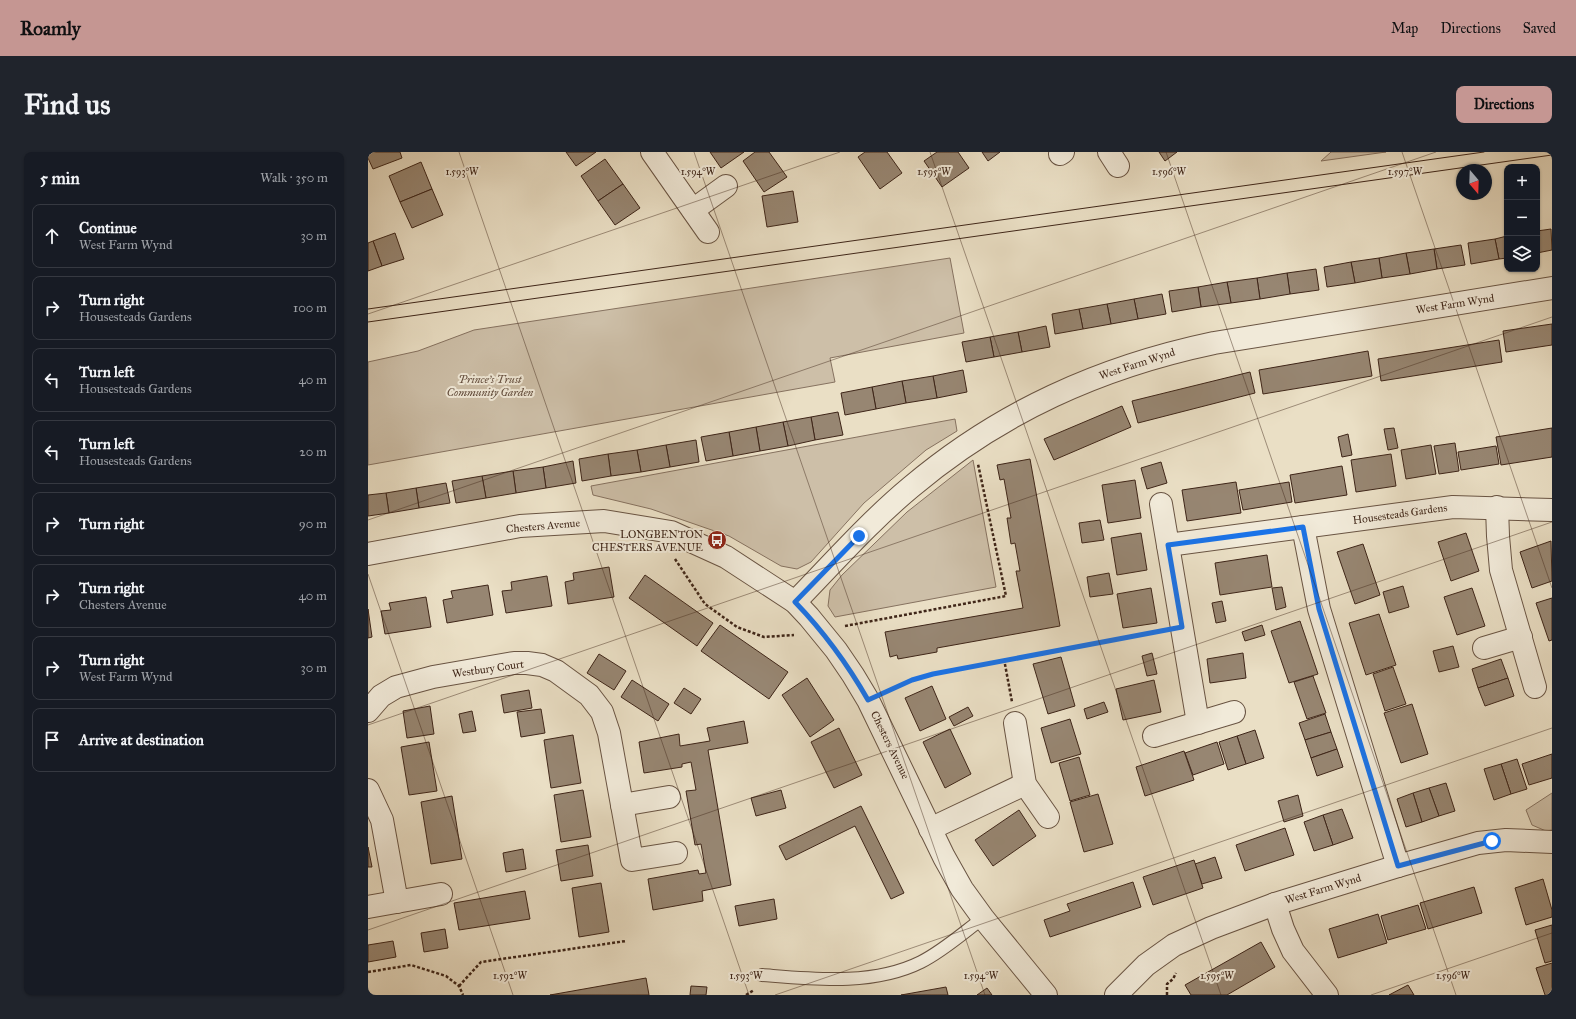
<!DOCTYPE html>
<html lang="en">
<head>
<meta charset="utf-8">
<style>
  body { margin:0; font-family:"IM FELL Great Primer",serif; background:#20242c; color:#f1f3f6 }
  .controls { position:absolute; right:12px; top:12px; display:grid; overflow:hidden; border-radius:8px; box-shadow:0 1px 3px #0004 }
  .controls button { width:36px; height:36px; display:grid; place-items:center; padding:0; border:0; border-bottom:1px solid #363941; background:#171b24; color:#f1f3f6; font:20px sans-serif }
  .compass { position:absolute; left:1088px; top:12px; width:36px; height:36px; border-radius:50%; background:#171b24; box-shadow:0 1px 3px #0004; rotate:161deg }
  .stop { position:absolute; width:12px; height:12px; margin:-9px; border:3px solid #1a73e8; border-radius:50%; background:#fff }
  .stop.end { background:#1a73e8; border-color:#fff; box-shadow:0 1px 4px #0008 }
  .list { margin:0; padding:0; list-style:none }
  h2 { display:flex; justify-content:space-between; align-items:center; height:52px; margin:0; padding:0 16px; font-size:17px }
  h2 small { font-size:13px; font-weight:400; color:#9ea1a6 }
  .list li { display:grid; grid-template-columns:26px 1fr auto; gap:12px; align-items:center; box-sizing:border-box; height:64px; margin:0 8px 8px; padding:0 8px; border:1px solid #363941; border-radius:8px }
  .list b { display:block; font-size:15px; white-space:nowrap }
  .list p { margin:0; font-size:13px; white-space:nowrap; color:#9ea1a6 }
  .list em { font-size:13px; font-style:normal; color:#9ea1a6 }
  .icon { flex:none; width:22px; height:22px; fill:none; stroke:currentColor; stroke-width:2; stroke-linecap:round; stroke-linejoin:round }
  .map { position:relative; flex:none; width:1184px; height:843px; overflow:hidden; border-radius:8px }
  header { display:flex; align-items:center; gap:24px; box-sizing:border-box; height:56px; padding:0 20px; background:#c59692; color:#111 }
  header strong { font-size:19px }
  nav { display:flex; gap:22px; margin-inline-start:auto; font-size:14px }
  .intro { display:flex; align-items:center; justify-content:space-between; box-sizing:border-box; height:96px; padding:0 24px }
  h1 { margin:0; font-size:28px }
  .button { padding:10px 18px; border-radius:8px; background:#c59692; color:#111; font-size:14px; font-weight:700 }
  main { display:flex; gap:24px; padding:0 24px }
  aside { flex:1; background:#171b24; border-radius:8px; box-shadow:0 1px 3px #0004 }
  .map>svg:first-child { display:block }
</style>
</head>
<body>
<header>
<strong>Roamly</strong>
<nav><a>Map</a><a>Directions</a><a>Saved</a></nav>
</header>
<div class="intro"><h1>Find us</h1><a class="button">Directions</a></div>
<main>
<aside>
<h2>5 min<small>Walk · 350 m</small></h2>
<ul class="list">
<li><svg class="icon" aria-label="ahead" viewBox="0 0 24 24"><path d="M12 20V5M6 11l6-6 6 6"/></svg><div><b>Continue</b><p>West Farm Wynd</p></div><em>30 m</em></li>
<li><svg class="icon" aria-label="right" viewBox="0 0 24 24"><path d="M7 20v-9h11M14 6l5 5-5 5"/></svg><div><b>Turn right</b><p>Housesteads Gardens</p></div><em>100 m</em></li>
<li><svg class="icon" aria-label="left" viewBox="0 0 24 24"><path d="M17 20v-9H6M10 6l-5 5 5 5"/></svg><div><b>Turn left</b><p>Housesteads Gardens</p></div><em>40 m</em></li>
<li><svg class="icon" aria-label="left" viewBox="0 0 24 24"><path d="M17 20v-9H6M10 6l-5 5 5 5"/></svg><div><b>Turn left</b><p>Housesteads Gardens</p></div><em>20 m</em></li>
<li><svg class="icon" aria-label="right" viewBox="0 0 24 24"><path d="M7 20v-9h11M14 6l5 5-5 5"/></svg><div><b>Turn right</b></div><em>90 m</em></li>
<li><svg class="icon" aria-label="right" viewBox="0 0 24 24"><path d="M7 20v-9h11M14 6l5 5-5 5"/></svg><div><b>Turn right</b><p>Chesters Avenue</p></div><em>40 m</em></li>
<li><svg class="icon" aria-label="right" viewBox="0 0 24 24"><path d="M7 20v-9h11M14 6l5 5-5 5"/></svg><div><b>Turn right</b><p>West Farm Wynd</p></div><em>30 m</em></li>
<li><svg class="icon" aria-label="arrive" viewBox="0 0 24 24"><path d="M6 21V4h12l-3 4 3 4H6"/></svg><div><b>Arrive at destination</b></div></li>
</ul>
</aside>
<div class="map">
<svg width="1184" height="843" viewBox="0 0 1184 843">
  <rect width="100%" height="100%" fill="#eadfc5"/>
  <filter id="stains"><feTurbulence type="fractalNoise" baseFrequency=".005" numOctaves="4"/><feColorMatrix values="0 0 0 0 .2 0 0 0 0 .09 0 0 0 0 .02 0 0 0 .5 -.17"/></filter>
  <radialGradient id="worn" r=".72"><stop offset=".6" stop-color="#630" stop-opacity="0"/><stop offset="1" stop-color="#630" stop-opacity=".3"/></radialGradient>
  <g fill="#cdbfa8" stroke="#867260">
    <path d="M963,0H1018L953,9Z"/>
    <path d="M582,106L596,181L462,206L467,230L0,313V210L50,199L106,178Z"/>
    <path d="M587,267L589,279L558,298L496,351L443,410L429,417L413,414L361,384L283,357L225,343L223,334Z"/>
    <path d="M605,308L628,435L467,465L460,454L462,438L474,423L539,360Z"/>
    <path d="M1184,641V678L1178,679L1164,673L1158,658Z"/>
  </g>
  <g fill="#978672" stroke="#3e2518">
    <path d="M0,0H32L34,6L5,17L0,6Z"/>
    <path d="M198,0H228L208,14Z"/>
    <path d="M342,0H376L353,16Z"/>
    <path d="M387,0H401L419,25L396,40L375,9Z"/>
    <path d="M497,0H519L534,21L512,37L490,5Z"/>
    <path d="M569,0H590L601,16L574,35L556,9Z"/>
    <path d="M614,0H632L620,9Z"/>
    <path d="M791,0H809L797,9Z"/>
    <path d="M237,7L255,32L230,49L213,24Z"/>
    <path d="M53,10L64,37L32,50L21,24Z"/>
    <path d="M255,32L272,56L247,73L230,49Z"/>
    <path d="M64,37L75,63L44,76L32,50Z"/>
    <path d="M425,39L430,70L399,75L394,44Z"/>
    <path d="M1183,77L1184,98L1169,101V79Z"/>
    <path d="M27,81L36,107L14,114L5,89Z"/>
    <path d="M1139,84V106L1131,107L1127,87Z"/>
    <path d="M1127,87L1131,107L1103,112L1100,91Z"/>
    <path d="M5,89L14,114L0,119V91Z"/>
    <path d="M1093,93L1097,113L1069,117L1066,97Z"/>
    <path d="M1066,97L1069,117L1042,122L1038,101Z"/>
    <path d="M1038,101L1042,122L1014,126L1011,106Z"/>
    <path d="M1011,106L1014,126L987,131L983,110Z"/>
    <path d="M983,110L987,131L959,135L956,115Z"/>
    <path d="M948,117L951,138L922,142L919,121Z"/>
    <path d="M919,121L922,142L892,147L889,126Z"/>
    <path d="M889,126L892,147L863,151L859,130Z"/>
    <path d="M859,130L863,151L833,155L830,135Z"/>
    <path d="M830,135L833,155L804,160L801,139Z"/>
    <path d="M794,142L798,162L770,167L766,147Z"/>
    <path d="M766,147L770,167L743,172L739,152Z"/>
    <path d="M739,152L743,172L715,177L711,157Z"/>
    <path d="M711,157L715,177L687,182L684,162Z"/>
    <path d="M1184,172V193L1138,200L1135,179Z"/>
    <path d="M678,174L682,195L654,200L650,180Z"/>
    <path d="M650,180L654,200L626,205L622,185Z"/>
    <path d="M622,185L626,205L598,210L594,190Z"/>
    <path d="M1131,188L1134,210L1013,229L1010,207Z"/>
    <path d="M1000,199L1004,224L895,242L891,218Z"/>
    <path d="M595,218L599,240L569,246L565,224Z"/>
    <path d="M882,220L887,241L770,271L764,249Z"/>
    <path d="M565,224L569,246L538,251L534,229Z"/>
    <path d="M534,229L538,251L508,257L504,235Z"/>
    <path d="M504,235L508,257L477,263L473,241Z"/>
    <path d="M754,254L763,275L686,308L676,287Z"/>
    <path d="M470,260L475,283L447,288L443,265Z"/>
    <path d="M443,265L447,288L420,294L415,270Z"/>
    <path d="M415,270L420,294L392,299L388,275Z"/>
    <path d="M388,275L392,299L365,304L361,280Z"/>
    <path d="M1026,276L1030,296L1020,298L1016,277Z"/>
    <path d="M1184,276V305L1133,313L1128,285Z"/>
    <path d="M361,280L365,304L338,309L333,285Z"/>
    <path d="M980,282L984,303L974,305L970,285Z"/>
    <path d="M328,288L331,310L302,315L298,293Z"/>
    <path d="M1087,291L1091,319L1071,322L1066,294Z"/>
    <path d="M298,293L302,315L273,320L269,298Z"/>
    <path d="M1063,293L1068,322L1038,327L1033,298Z"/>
    <path d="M1128,294L1131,312L1093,318L1090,300Z"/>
    <path d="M269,298L273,320L243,324L240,302Z"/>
    <path d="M240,302L243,324L214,329L211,307Z"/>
    <path d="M1023,302L1028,334L988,340L983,308Z"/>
    <path d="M662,307L692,474L569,496V500L530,507L529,503L522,505L517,480L655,456L648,419H652L647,391L643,392L639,366H643L636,327L632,328L629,313Z"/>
    <path d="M205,309L208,331L178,336L175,315Z"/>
    <path d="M793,310L799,331L779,337L773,316Z"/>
    <path d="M974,314L979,343L927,351L922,323Z"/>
    <path d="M175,315L178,336L148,341L145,319Z"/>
    <path d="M145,319L148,341L118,346L114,324Z"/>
    <path d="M114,324L118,346L88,351L84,329Z"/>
    <path d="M767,328L773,366L740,371L734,333Z"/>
    <path d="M868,330L873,361L819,369L814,338Z"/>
    <path d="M921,330L924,350L875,358L871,338Z"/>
    <path d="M78,331L82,351L51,356L48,336Z"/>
    <path d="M48,336L51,356L21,361L18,341Z"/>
    <path d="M18,341L21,361L0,364V343Z"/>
    <path d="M732,368L736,388L714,391L711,371Z"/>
    <path d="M773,381L779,418L749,423L743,386Z"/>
    <path d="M1098,381L1111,419L1083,429L1070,390Z"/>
    <path d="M1183,389L1184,429L1164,436L1152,400Z"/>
    <path d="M995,392L1012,443L987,452L969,400Z"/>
    <path d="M899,403L904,435L852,443L847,411Z"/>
    <path d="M241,415L246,445L200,452L197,430L206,428L205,421Z"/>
    <path d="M741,421L745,442L722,445L719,425Z"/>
    <path d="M277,423L345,471L329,494L261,446Z"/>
    <path d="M179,424L184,454L138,461L134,439L144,438L143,430Z"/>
    <path d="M120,433L125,463L79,471L75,448L85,446L83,439Z"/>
    <path d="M1035,434L1041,455L1021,461L1015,440Z"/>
    <path d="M914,435L918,455L908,458L904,436Z"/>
    <path d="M783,436L789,471L755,476L749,442Z"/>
    <path d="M1104,436L1117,474L1089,483L1076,445Z"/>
    <path d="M58,445L63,475L17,482L13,459L23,458L21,451Z"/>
    <path d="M1184,446V488L1181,489L1168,451Z"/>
    <path d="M854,449L858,469L848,471L844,451Z"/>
    <path d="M0,457L4,485L0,486Z"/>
    <path d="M1011,462L1028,513L998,523L981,471Z"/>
    <path d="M932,469L950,522L921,531L903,479Z"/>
    <path d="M352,473L420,520L401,547L333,499Z"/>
    <path d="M894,473L897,483L877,489L874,480Z"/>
    <path d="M1085,494L1091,515L1071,520L1065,499Z"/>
    <path d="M784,501L789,522L779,524L774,504Z"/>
    <path d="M875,501L878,526L842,531L839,507Z"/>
    <path d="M231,502L258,519L246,538L219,521Z"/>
    <path d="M693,505L707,554L680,562L665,512Z"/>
    <path d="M1133,507L1140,526L1110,536L1104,517Z"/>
    <path d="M1025,515L1038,552L1017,559L1005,522Z"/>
    <path d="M945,524L958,561L939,567L926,530Z"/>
    <path d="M439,526L466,568L442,585L414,543Z"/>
    <path d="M1140,526L1146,544L1117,554L1110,536Z"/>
    <path d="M264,528L301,552L290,569L253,545Z"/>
    <path d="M786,528L793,560L755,568L748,537Z"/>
    <path d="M564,534L578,567L552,579L537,546Z"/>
    <path d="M316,536L333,547L323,562L306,551Z"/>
    <path d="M161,538L164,556L136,561L133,543Z"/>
    <path d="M736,550L740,560L719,567L716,557Z"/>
    <path d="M1044,552L1060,602L1033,611L1016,561Z"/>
    <path d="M62,554L66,582L39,586L35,559Z"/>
    <path d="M600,555L605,564L586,574L581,565Z"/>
    <path d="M173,557L177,581L153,585L149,560Z"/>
    <path d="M104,559L108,579L95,581L91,562Z"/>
    <path d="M957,562L963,580L937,588L931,571Z"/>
    <path d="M702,567L713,602L683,611L673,576Z"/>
    <path d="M376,569L380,591L340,598L363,733L334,739L335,749L285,758L280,727L330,718L331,722L338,721L333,692L327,693L318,639L328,638L323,610L314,612V615L276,621L271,590L311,582L312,594L342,589L339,576Z"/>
    <path d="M471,576L494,623L466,636L443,590Z"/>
    <path d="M582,577L603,622L577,636L555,590Z"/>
    <path d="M887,578L896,606L878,612L869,584Z"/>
    <path d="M963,580L969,597L943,606L937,588Z"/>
    <path d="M205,583L213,631L183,636L176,588Z"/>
    <path d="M869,584L878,612L860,618L851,590Z"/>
    <path d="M61,590L69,639L41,643L33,595Z"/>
    <path d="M849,590L856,612L825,623L817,601Z"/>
    <path d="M969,597L975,615L949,624L943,606Z"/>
    <path d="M816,599L826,628L777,644L768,615Z"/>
    <path d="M1184,602V626L1161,633L1154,612Z"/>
    <path d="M711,605L722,643L702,649L691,611Z"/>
    <path d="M1149,607L1159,637L1143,642L1133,612Z"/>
    <path d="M1133,612L1143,642L1126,648L1116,617Z"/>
    <path d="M1078,631L1087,659L1071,664L1061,636Z"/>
    <path d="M1061,636L1071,664L1054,670L1045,641Z"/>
    <path d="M215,638L223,685L193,690L186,643Z"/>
    <path d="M413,638L418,656L388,664L383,646Z"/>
    <path d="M1045,641L1054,670L1038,675L1029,647Z"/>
    <path d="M730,642L745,692L716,700L702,650Z"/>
    <path d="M930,643L935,664L916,670L910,649Z"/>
    <path d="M84,644L94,707L63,712L53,650Z"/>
    <path d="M493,654L536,741L523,747L487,674L418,708L411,694Z"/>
    <path d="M974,657L985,686L965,693L955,663Z"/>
    <path d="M651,658L668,684L625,714L607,688Z"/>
    <path d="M955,663L965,693L946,699L936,670Z"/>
    <path d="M917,676L926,703L877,719L868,693Z"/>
    <path d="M220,693L225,724L193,729L188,698Z"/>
    <path d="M0,695L4,715H0Z"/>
    <path d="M155,697L158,717L138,720L135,701Z"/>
    <path d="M847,705L854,726L834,732L827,712Z"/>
    <path d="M826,708L835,736L785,753L775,725Z"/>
    <path d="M1175,727L1184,758V765L1158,773L1147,736Z"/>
    <path d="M765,730L773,755L682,785L676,768L702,759L699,752Z"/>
    <path d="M233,731L241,780L211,785L204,736Z"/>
    <path d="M1106,735L1114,761L1060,777L1052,751Z"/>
    <path d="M157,739L162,767L91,778L86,751Z"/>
    <path d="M406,747L409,767L371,774L367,754Z"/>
    <path d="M1050,753L1058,777L1020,788L1013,764Z"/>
    <path d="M1010,762L1019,791L970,806L961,777Z"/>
    <path d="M1184,773V809L1177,811L1167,778Z"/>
    <path d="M77,777L80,796L56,800L53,781Z"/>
    <path d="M25,789L28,805L0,810V793Z"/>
    <path d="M893,790L907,815L859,843H823L817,833Z"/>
    <path d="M1184,811V843H1177L1168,816Z"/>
    <path d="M278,826L281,843H182Z"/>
    <path d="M1040,833L1046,843H1021Z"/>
    <path d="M323,834L339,835L338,843H322Z"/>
    <path d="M578,835L580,843H533Z"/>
    <path d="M619,836L624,843H609Z"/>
  </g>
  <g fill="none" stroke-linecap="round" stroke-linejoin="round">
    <g stroke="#695443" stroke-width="14">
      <path id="lane" d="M394,823C445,827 505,834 553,810C575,799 595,781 615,766"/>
    </g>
    <g stroke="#695443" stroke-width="24">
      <g id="street">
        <path d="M284,0L340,80"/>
        <path d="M741,0L750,14"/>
        <path d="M692,2L695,0"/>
        <path d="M325,58L358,34"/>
        <path d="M793,352L830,571"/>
        <path d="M1129,355L1130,384L1133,418L1167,535"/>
        <path d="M935,375L951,457L1030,714"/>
        <path d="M800,393L1085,355L1184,358"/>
        <path d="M0,402L152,374L236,369L303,380L358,405L427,450L441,465L468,498L485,523L500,548L576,705L594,737L615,766L678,843"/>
        <path d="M427,450C465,411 501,370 543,335C632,260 732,215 846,191L1184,136"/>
        <path d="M1116,496L1153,485"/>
        <path d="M0,559L13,544L28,535L65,525L146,511H159L174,513L188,519L221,543L234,560L241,581L264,708L308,701"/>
        <path d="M647,571L657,632L680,665"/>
        <path d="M786,584L866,560"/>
        <path d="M0,638L14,668L29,750"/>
        <path d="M254,653L301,645"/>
        <path d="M562,677L657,632"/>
        <path d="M907,752L915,777L925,799L959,843"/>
        <path d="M0,755L73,742"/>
        <path d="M748,843L778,813L806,793L843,776L907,752L1030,714L1110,691L1138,688L1184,690"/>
      </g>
    </g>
    <g stroke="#3e2518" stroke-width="2.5" stroke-dasharray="3 2" stroke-linecap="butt">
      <path d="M307,407L337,452L369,475L396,485L426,483"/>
      <path d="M477,474L638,444L610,312"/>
      <path d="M636,507L644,550"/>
      <path d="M520,539L544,528L565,522L792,479"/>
      <path d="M0,820L43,813L78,824L91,834L95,843"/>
      <path d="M91,834L113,810L258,789"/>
      <path d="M378,843L386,838"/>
      <path d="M799,843V832L805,827L808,821"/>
    </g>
    <use href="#lane" stroke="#f1ead9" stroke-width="12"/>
    <use href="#street" stroke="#f1ead9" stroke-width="22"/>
    <g stroke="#3e2518" stroke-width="1">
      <path d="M0,157L1116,0"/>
      <path d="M0,170L1184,3"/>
    </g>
  </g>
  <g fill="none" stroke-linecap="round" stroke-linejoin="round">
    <path stroke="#1a73e8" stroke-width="5" d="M491,384L427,450C456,480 480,513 500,548L544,528L565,522L814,475L800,393L935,375L951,457L1030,714L1124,689"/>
  </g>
  <path fill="none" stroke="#3e2518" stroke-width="1" stroke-opacity="0.45" d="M91,0L381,843M326,0L617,843M562,0L853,843M798,0L1088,843M1034,0L1184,436M0,162L472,0M0,368L1068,0M0,422L145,843M0,573L1184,165M0,778L1184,370M407,843L1184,576M1003,843L1184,781"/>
  <defs>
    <g id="bus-disc" transform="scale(1)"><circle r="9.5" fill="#8f2418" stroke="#f1ead9"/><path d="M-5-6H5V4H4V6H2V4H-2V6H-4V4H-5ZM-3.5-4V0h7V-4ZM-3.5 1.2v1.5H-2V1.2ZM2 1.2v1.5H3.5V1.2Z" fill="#fff"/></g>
  </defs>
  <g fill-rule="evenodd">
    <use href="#bus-disc" x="349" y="388"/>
  </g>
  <g text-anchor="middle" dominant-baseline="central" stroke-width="4" stroke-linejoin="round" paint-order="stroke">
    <g font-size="11" fill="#3e2518" stroke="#f1ead9">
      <text transform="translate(1087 152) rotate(-9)">West Farm Wynd</text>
      <text transform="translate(769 212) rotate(-18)">West Farm Wynd</text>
      <text transform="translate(1032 362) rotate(-8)">Housesteads Gardens</text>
      <text transform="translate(175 374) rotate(-5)">Chesters Avenue</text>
      <text transform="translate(120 517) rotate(-8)">Westbury Court</text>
      <text transform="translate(522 593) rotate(64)">Chesters Avenue</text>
      <text transform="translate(955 737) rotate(-17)">West Farm Wynd</text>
    </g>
    <g font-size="11" font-style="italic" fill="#624c3c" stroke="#f1ead9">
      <text x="122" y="227">Prince's Trust<tspan x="122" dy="13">Community Garden</tspan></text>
    </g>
    <g font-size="11" fill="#3e2518" stroke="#f1ead9" text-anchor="end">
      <text x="335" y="382">LONGBENTON<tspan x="335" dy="13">CHESTERS AVENUE</tspan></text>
    </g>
  </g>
  <g font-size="10" text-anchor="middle" fill="#3e2518" stroke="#f1ead9" stroke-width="4" stroke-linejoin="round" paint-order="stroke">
    <text x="1037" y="23">1.597°W</text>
    <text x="94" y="23">1.593°W</text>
    <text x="330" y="23">1.594°W</text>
    <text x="566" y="23">1.595°W</text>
    <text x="801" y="23">1.596°W</text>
    <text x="142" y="827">1.592°W</text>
    <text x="378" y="827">1.593°W</text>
    <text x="613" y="827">1.594°W</text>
    <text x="849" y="827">1.595°W</text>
    <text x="1085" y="827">1.596°W</text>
  </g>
  <rect width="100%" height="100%" filter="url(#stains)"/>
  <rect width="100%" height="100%" fill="url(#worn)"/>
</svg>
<div class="controls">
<button>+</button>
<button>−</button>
<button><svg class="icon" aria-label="layers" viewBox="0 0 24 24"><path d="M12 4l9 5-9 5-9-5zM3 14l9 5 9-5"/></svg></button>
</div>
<svg class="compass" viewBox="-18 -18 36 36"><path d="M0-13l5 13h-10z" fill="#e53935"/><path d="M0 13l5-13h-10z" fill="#9ea1a6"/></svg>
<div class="stop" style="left:1124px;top:689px"></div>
<div class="stop end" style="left:491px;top:384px"></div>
</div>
</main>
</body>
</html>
